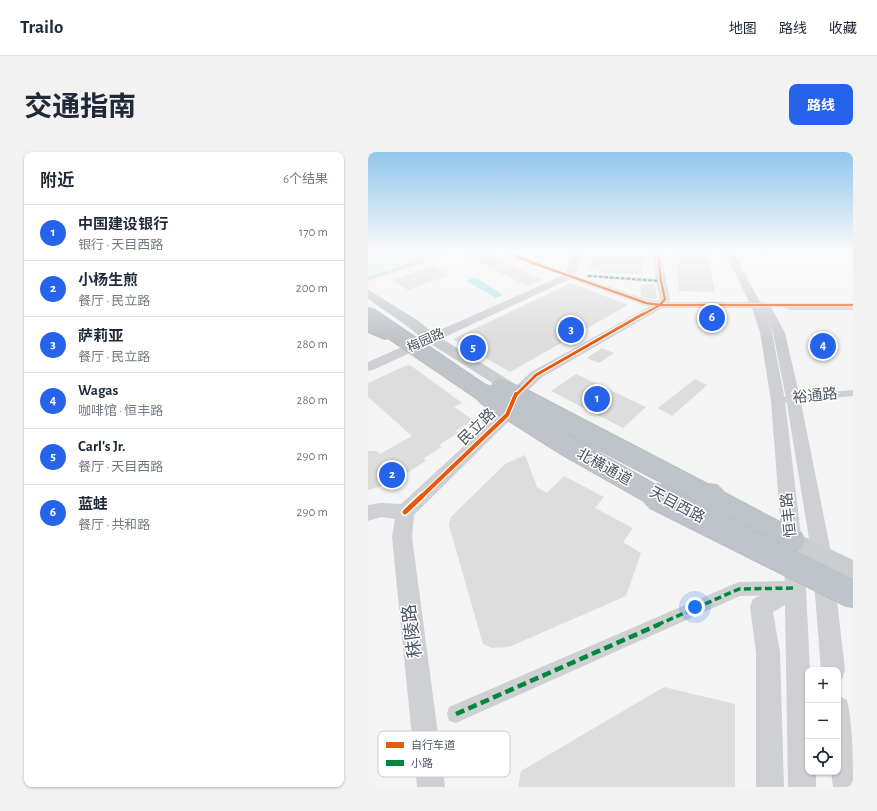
<!DOCTYPE html>
<html lang="zh">
<head>
<meta charset="utf-8">
<style>
  body { margin:0; font-family:"Alegreya Sans","Noto Sans SC",sans-serif; background:#f2f2f3; color:#1f2937 }
  .controls { position:absolute; right:12px; bottom:12px; display:grid; overflow:hidden; border-radius:8px; box-shadow:0 1px 3px #0004 }
  .controls button { width:36px; height:36px; display:grid; place-items:center; padding:0; border:0; border-bottom:1px solid #e0e1e3; background:#fff; color:#1f2937; font:20px sans-serif }
  .you { position:absolute; left:327px; top:455px; width:14px; height:14px; margin:-10px; border:3px solid #fff; border-radius:50%; background:#1a73e8; box-shadow:0 0 0 6px #1a73e833 }
  .badge { display:grid; place-items:center; width:26px; height:26px; border-radius:50%; background:#2563eb; color:#fff; font-size:13px; font-weight:700 }
  .pin { position:absolute; translate:-50% -50%; border:2px solid #fff; box-shadow:0 1px 4px #0006 }
  .list { margin:0; padding:0; list-style:none }
  h2 { display:flex; justify-content:space-between; align-items:center; height:52px; margin:0; padding:0 16px; font-size:17px }
  h2 small { font-size:13px; font-weight:400; color:#747a83 }
  .list li { display:grid; grid-template-columns:26px 1fr auto; gap:12px; align-items:center; box-sizing:border-box; height:56px; padding:0 16px; border-top:1px solid #e0e1e3 }
  .list b { display:block; font-size:15px; white-space:nowrap }
  .list p { margin:0; font-size:13px; white-space:nowrap; color:#747a83 }
  .list em { font-size:13px; font-style:normal; color:#747a83 }
  .icon { flex:none; width:22px; height:22px; fill:none; stroke:currentColor; stroke-width:2; stroke-linecap:round; stroke-linejoin:round }
  .map { position:relative; flex:none; width:485px; height:635px; overflow:hidden; border-radius:8px }
  header { display:flex; align-items:center; gap:24px; box-sizing:border-box; height:56px; padding:0 20px; background:#fff; border-bottom:1px solid #e0e1e3 }
  header strong { font-size:19px }
  nav { display:flex; gap:22px; margin-inline-start:auto; font-size:14px }
  .intro { display:flex; align-items:center; justify-content:space-between; box-sizing:border-box; height:96px; padding:0 24px }
  h1 { margin:0; font-size:28px }
  .button { padding:10px 18px; border-radius:8px; background:#2563eb; color:#fff; font-size:14px; font-weight:700 }
  main { display:flex; gap:24px; padding:0 24px }
  aside { flex:1; background:#fff; border-radius:8px; box-shadow:0 1px 3px #0004 }
  .map>svg:first-child { display:block }
</style>
</head>
<body>
<header>
<strong>Trailo</strong>
<nav><a>地图</a><a>路线</a><a>收藏</a></nav>
</header>
<div class="intro"><h1>交通指南</h1><a class="button">路线</a></div>
<main>
<aside>
<h2>附近<small>6个结果</small></h2>
<ul class="list">
<li><span class="badge">1</span><div><b>中国建设银行</b><p>银行 · 天目西路</p></div><em>170 m</em></li>
<li><span class="badge">2</span><div><b>小杨生煎</b><p>餐厅 · 民立路</p></div><em>200 m</em></li>
<li><span class="badge">3</span><div><b>萨莉亚</b><p>餐厅 · 民立路</p></div><em>280 m</em></li>
<li><span class="badge">4</span><div><b>Wagas</b><p>咖啡馆 · 恒丰路</p></div><em>280 m</em></li>
<li><span class="badge">5</span><div><b>Carl's Jr.</b><p>餐厅 · 天目西路</p></div><em>290 m</em></li>
<li><span class="badge">6</span><div><b>蓝蛙</b><p>餐厅 · 共和路</p></div><em>290 m</em></li>
</ul>
</aside>
<div class="map">
<svg width="485" height="635" viewBox="0 0 485 635">
  <rect width="100%" height="100%" fill="#f4f4f4"/>
  <path fill="#d9f2e3" d="M0,100H83L0,126Z"/>
  <path fill="#aee2f0" d="M104,126H109L135,143L128,146L98,129Z"/>
  <g fill="#ddddde">
    <path d="M105,100H115L175,128L160,134L94,103Z"/>
    <path d="M302,100H339L347,140L311,139L309,109H303Z"/>
    <path d="M225,104L275,106L274,122L230,121L231,117H221Z"/>
    <path d="M65,114L82,123L40,138L24,128Z"/>
    <path d="M203,131L260,153L142,220L85,187Z"/>
    <path d="M272,132H287L289,147H280L273,144Z"/>
    <path d="M234,196L246,201L231,211L219,206Z"/>
    <path d="M42,213L94,251L86,255L105,268L88,279L90,281L71,293L74,295L56,306L58,309L21,332L0,338V299H9L12,302L44,284L0,245V231L37,214Z"/>
    <path d="M208,222L278,255L255,276L183,239Z"/>
    <path d="M327,227L339,233L304,264L290,256Z"/>
    <path d="M157,303L169,335L179,341L196,324L236,345L227,356L265,376L255,390L273,401L258,444L141,495L124,496L115,492L81,373L83,365L137,312Z"/>
    <path d="M296,535L367,552V635H150L153,619Z"/>
  </g>
  <g fill="none" stroke-linecap="round" stroke-linejoin="round">
    <g stroke="#b9bec3" stroke-width="2">
      <g id="highway">
        <path d="M0,170L22,179L25,182L22,185L17,187L0,180Z"/>
        <path d="M345,337L353,339L433,381L437,389L433,397L424,400L415,397L337,353L333,346L337,339Z"/>
      </g>
    </g>
    <g fill="#ced0d2" fill-rule="evenodd">
      <path d="M77,100H85L0,129V125Z"/>
      <path d="M137,100H145L205,124L200,125Z"/>
      <path d="M220,122L293,127L297,129L293,131L218,125V123Z"/>
      <path d="M395,151H415L423,154H485V158H422L414,155H395Z"/>
      <path d="M485,238V244L425,249L410,252L405,249L406,247L425,243Z"/>
      <path d="M421,429L426,431L429,436L426,441L421,443L372,444L88,571L81,569L79,562L81,555L366,432L371,430Z"/>
    </g>
    <g fill="#ced0d4" fill-rule="evenodd">
      <path d="M206,100H214L207,123L280,148L289,149L292,147L288,129L286,100H294L298,129L302,147L300,150H381L357,100H365L392,150L401,151L417,181L432,246L464,405L477,518L474,527L470,528V518H453L444,405L418,246L405,181L399,167L404,180L417,249L437,417L442,518H440V620H448V635H420L417,453L405,460L412,500L416,635H388V500L382,455L385,447L417,430L403,249L392,180L384,156H294L173,226L155,243L144,266L46,363L44,385L77,635H49L24,385L27,367L13,365L0,369V353L13,351L33,352L133,260L144,238L163,220L281,155L202,127L5,218L0,219V210L198,122Z"/>
      <path d="M470,544L479,548C485,574 485,607 485,635H465L463,620H470Z"/>
    </g>
    <g fill="#caced1" fill-rule="evenodd">
      <path d="M0,138L4,140L49,168L68,183L157,238L159,241L157,244L151,246L145,244L58,189L39,174L0,147Z"/>
      <path d="M412,373L485,408V431L404,389L401,382L404,375Z"/>
    </g>
    <use href="#highway" fill="#bec4c9" fill-rule="evenodd"/>
    <g stroke="#b9bec3" stroke-width="18" stroke-linecap="butt">
      <g id="highway-bridge-far2">
        <path d="M0,163L118,243"/>
        <path d="M131,235L147,243"/>
      </g>
    </g>
    <g stroke="#b9bec3" stroke-width="22" stroke-linecap="butt">
      <g id="highway-bridge-far1">
        <path d="M117,242L199,294L289,345"/>
        <path d="M145,242L343,345"/>
      </g>
    </g>
    <g stroke="#b9bec3" stroke-width="28" stroke-linecap="butt">
      <g id="highway-bridge">
        <path d="M287,344L485,443"/>
        <path d="M341,344L345,346"/>
      </g>
    </g>
    <use href="#highway-bridge-far2" stroke="#bec4c9" stroke-width="16"/>
    <use href="#highway-bridge-far1" stroke="#bec4c9" stroke-width="20"/>
    <use href="#highway-bridge" stroke="#bec4c9" stroke-width="26"/>
    <path stroke="#00873e" stroke-width="2" stroke-dasharray="3.5 2" stroke-linecap="butt" d="M220,124L293,129"/>
    <path stroke="#00873e" stroke-width="3.5" stroke-dasharray="7 3.5" stroke-linecap="butt" d="M289,473L371,437L427,436"/>
    <path stroke="#00873e" stroke-width="4.5" stroke-dasharray="9 4.5" stroke-linecap="butt" d="M88,562L292,472"/>
    <g stroke="#fff" stroke-width="4">
      <g id="cycleway-far3">
        <path d="M140,100L165,111L278,151L292,153H485"/>
        <path d="M274,163L292,153L297,147L293,129L290,100"/>
      </g>
    </g>
    <g stroke="#fff" stroke-width="5">
      <path id="cycleway-far2" d="M148,243L168,223L275,162"/>
    </g>
    <g stroke="#fff" stroke-width="6">
      <path id="cycleway-far1" d="M53,345L139,263L148,242"/>
    </g>
    <g stroke="#fff" stroke-width="8">
      <path id="cycleway" d="M37,360L54,344"/>
    </g>
    <use href="#cycleway-far3" stroke="#e8590c" stroke-width="2.5"/>
    <use href="#cycleway-far2" stroke="#e8590c" stroke-width="3"/>
    <use href="#cycleway-far1" stroke="#e8590c" stroke-width="4"/>
    <use href="#cycleway" stroke="#e8590c" stroke-width="5"/>
  </g>
  <linearGradient id="sky" x2="0" y2="1"><stop stop-color="#91c6eb"/><stop offset="0.53" stop-color="#fafafa"/><stop offset="1" stop-color="#fafafa" stop-opacity="0"/></linearGradient>
  <rect width="485" height="189" fill="url(#sky)"/>
  <g text-anchor="middle" dominant-baseline="central" stroke-width="3" stroke-linejoin="round" paint-order="stroke">
    <g font-size="13" fill="#4a5661" stroke="#fff">
      <text transform="translate(58 189) rotate(-24)">梅园路</text>
    </g>
    <g font-size="15" fill="#4a5661" stroke="#fff">
      <text transform="translate(447 244) rotate(-6)">裕通路</text>
      <text transform="translate(109 275) rotate(-44)">民立路</text>
      <text transform="translate(236 315) rotate(29)">北横通道</text>
      <text transform="translate(309 353) rotate(28)">天目西路</text>
      <text transform="translate(421 363) rotate(-96)">恒丰路</text>
    </g>
    <g font-size="18" fill="#4a5661" stroke="#fff">
      <text transform="translate(45 479) rotate(-97)">秣陵路</text>
    </g>
  </g>
  <rect x="10" y="579" width="132" height="46" rx="6" fill="#fff" stroke="#c9ccd0" stroke-width="1"/>
  <rect x="18" y="590" width="18" height="6" fill="#e8590c"/>
  <rect x="18" y="608" width="18" height="6" fill="#00873e"/>
  <g font-size="11" fill="#4a5661">
    <text x="43" y="597">自行车道</text>
    <text x="43" y="615">小路</text>
  </g>
</svg>
<div class="controls">
<button>+</button>
<button>−</button>
<button><svg class="icon" aria-label="locate" viewBox="0 0 24 24"><circle cx="12" cy="12" r="6"/><path d="M12 2v4M12 18v4M2 12h4M18 12h4"/></svg></button>
</div>
<div class="you"></div>
<div class="pin badge" style="left:229px;top:247px">1</div>
<div class="pin badge" style="left:24px;top:323px">2</div>
<div class="pin badge" style="left:203px;top:178px">3</div>
<div class="pin badge" style="left:455px;top:194px">4</div>
<div class="pin badge" style="left:105px;top:196px">5</div>
<div class="pin badge" style="left:344px;top:166px">6</div>
</div>
</main>
</body>
</html>
